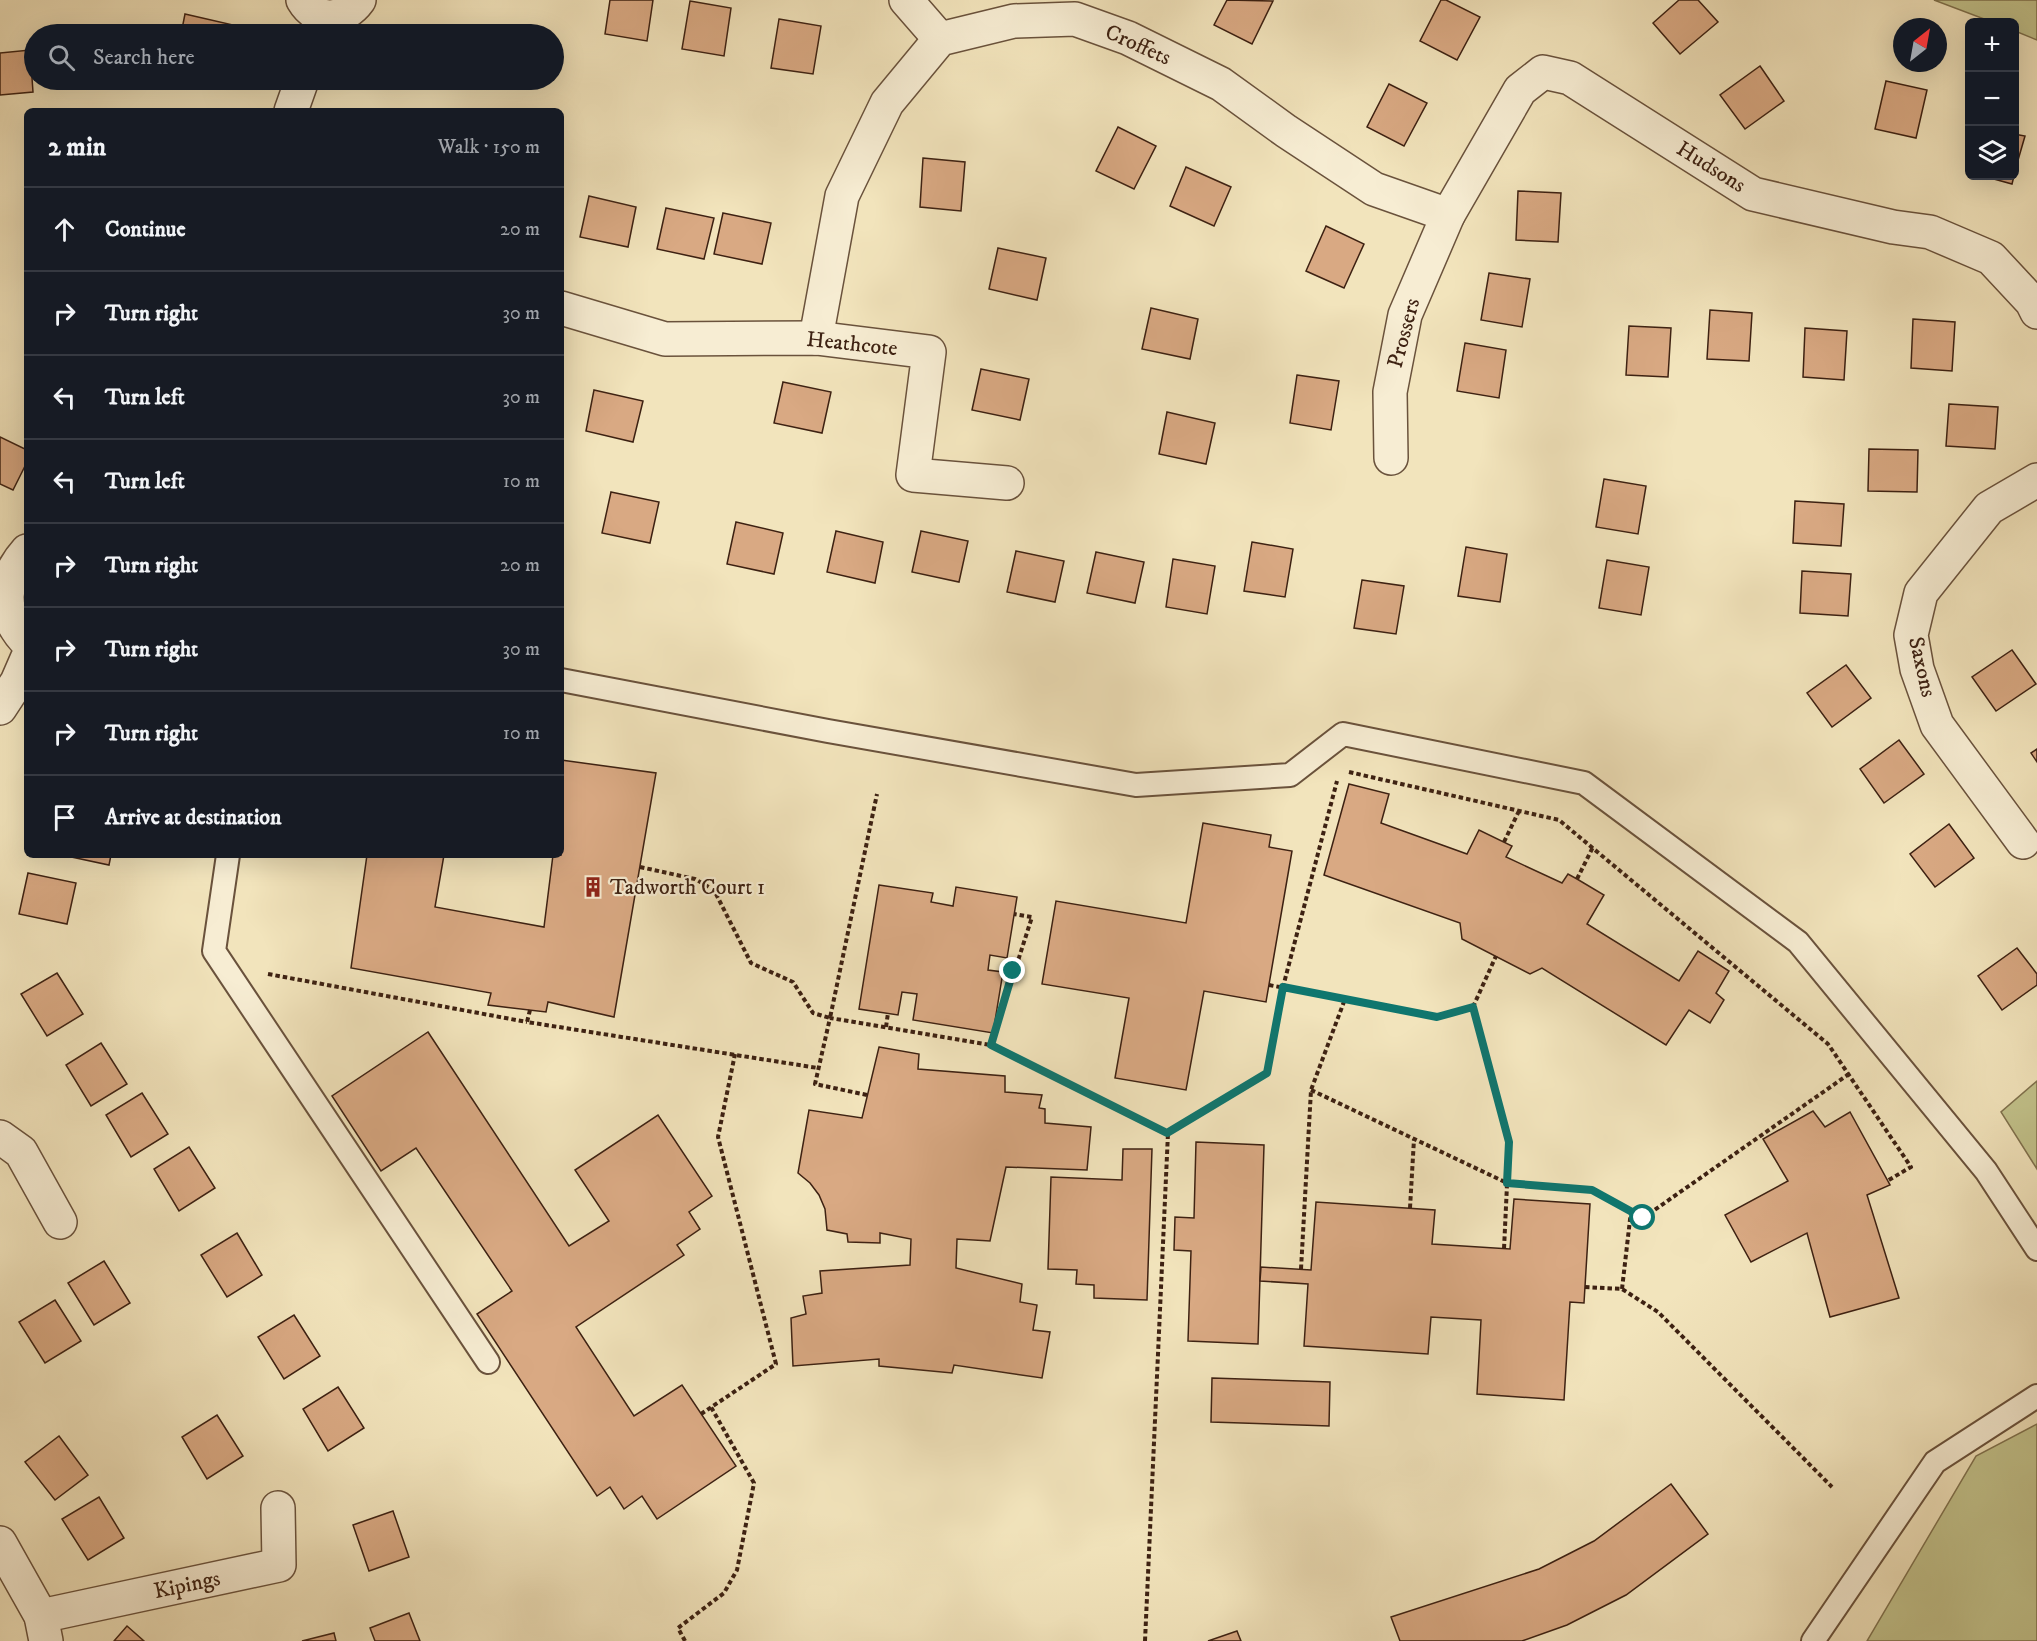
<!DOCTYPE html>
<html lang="en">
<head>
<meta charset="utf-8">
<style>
  body { margin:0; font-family:"IM FELL DW Pica",serif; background:#20242c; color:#f1f3f6 }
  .controls { position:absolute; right:18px; top:18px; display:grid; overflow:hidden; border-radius:9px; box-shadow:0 6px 24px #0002 }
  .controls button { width:54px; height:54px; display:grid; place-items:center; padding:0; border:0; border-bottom:2px solid #363941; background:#171b24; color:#f1f3f6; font:30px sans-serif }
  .compass { position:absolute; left:1893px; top:18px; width:54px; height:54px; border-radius:50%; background:#171b24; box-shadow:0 6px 24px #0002; rotate:31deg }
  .stop { position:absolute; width:18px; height:18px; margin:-14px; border:4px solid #0f766e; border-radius:50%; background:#fff }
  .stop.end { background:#0f766e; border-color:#fff; box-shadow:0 2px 6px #0008 }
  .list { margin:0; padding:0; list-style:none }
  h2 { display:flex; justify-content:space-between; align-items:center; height:78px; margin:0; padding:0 24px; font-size:26px }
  h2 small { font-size:20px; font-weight:400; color:#9ea1a6 }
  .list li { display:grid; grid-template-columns:39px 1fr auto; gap:18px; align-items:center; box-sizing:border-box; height:84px; padding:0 24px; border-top:2px solid #363941 }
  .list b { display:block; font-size:22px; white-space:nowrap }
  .list em { font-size:20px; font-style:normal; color:#9ea1a6 }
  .icon { flex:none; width:33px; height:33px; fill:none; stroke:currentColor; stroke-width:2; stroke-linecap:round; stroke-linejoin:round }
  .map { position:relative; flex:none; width:2037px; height:1641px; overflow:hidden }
  .search { position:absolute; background:#171b24; box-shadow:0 6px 24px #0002; left:24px; top:24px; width:540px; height:66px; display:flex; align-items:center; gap:15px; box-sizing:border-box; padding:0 21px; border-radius:33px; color:#9ea1a6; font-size:22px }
  .panel { position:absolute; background:#171b24; box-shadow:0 6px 24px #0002; left:24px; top:108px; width:540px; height:750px; border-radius:9px }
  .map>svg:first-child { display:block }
</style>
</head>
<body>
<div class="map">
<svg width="2037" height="1641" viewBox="0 0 2037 1641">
  <rect width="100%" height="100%" fill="#f2e4bc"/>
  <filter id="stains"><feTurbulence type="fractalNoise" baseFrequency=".00333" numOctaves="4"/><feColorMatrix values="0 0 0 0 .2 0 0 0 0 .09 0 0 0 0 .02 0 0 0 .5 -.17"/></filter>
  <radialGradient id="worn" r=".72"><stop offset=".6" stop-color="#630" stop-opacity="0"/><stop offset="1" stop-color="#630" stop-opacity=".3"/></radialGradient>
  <g fill="#c2c28b" stroke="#80724e" stroke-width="1.5">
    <path d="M1934,0H2037V40L2015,31L2014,22H1992Z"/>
    <path d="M2037,1081V1169L2001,1112Z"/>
    <path d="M2037,1424V1641H1867L1976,1456Z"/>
  </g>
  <g fill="#d9a983" stroke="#3d2112" stroke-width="1.5">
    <path d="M610,0H653L647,41L605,34Z"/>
    <path d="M1227,0L1273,1L1252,44L1214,25Z"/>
    <path d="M1441,0H1446L1480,17L1457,60L1420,41Z"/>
    <path d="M1679,0H1698L1718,22L1680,54L1653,23Z"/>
    <path d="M690,1L731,8L724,56L682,49Z"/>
    <path d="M185,14L233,25L231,34H181Z"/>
    <path d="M779,19L821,26L813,74L771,68Z"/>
    <path d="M30,50L33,92L0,95V53Z"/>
    <path d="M1760,66L1784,101L1745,129L1720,95Z"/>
    <path d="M1886,81L1927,90L1916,138L1875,129Z"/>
    <path d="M1389,84L1427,103L1404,146L1367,127Z"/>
    <path d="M1118,127L1156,146L1134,189L1096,171Z"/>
    <path d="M2014,134L2025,136L2014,174Z"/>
    <path d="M923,158L965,162L961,211L920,207Z"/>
    <path d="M1186,167L1231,187L1214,226L1170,206Z"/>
    <path d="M1983,176H2014L2012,184Z"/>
    <path d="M1518,191L1561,193L1558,242L1516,240Z"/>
    <path d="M589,196L636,207L628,247L580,237Z"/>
    <path d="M666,208L714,218L704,259L657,249Z"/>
    <path d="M723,213L771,223L762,264L714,254Z"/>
    <path d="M1326,226L1364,244L1344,288L1306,271Z"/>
    <path d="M998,248L1046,258L1037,300L989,289Z"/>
    <path d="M1489,273L1530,279L1522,327L1481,320Z"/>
    <path d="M1151,308L1198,319L1190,359L1142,349Z"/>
    <path d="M1710,310L1752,313L1749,361L1707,359Z"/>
    <path d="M1913,319L1955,322L1952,371L1911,368Z"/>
    <path d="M1629,326L1671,328L1668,377L1626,375Z"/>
    <path d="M1805,328L1847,331L1844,380L1803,377Z"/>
    <path d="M1465,343L1506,350L1499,398L1457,391Z"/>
    <path d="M981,369L1029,379L1020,420L972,410Z"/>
    <path d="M1297,375L1339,381L1331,430L1290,423Z"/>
    <path d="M783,382L831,392L822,433L774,423Z"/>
    <path d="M594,390L643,401L633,442L586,431Z"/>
    <path d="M1949,404L1998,407L1995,449L1946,446Z"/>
    <path d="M1167,412L1215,423L1206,464L1159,454Z"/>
    <path d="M0,437L27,450V462L13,490L0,484Z"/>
    <path d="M1869,449L1918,450L1917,492L1868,491Z"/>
    <path d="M1604,479L1646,486L1638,534L1596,527Z"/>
    <path d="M611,492L659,502L650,543L602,533Z"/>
    <path d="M1795,501L1844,504L1841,546L1793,543Z"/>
    <path d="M736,522L783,533L774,574L727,564Z"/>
    <path d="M836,531L883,542L875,583L827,572Z"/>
    <path d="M921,531L968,541L959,582L912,572Z"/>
    <path d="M1252,542L1293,549L1285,597L1244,591Z"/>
    <path d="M1466,547L1507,554L1500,602L1458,596Z"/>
    <path d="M1016,551L1064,561L1055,602L1007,592Z"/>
    <path d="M1096,552L1144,562L1135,603L1087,593Z"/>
    <path d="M1173,559L1215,566L1207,614L1166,607Z"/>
    <path d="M1607,560L1649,567L1641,615L1599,608Z"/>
    <path d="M1802,571L1851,574L1848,616L1800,613Z"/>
    <path d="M1362,580L1404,586L1396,634L1354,628Z"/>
    <path d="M2012,650L2036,684L1996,711L1972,677Z"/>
    <path d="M1846,665L1871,698L1832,727L1807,693Z"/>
    <path d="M1899,740L1924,774L1884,803L1860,769Z"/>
    <path d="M2037,749V762L2031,753Z"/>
    <path d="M561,760L656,773L614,1017L548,1002L546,1012L488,1005L491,993L351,968L367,855H444L435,907L544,927L553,855H561Z"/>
    <path d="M1349,784L1389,794L1381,823L1467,854L1479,830L1512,846L1506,857L1562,883L1568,874L1577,879L1604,895L1587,924L1679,981L1698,951L1729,971L1716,993L1724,1000L1710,1023L1689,1010L1666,1045L1542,968L1530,974L1462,939L1460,923L1324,875Z"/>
    <path d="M1203,823L1271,835L1269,847L1292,851L1266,1002L1204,991L1186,1090L1115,1078L1129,998L1042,984L1056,901L1186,923Z"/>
    <path d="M1949,824L1974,858L1935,887L1910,854Z"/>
    <path d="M62,855H111L109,865Z"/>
    <path d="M28,873L76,883L67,924L19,914Z"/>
    <path d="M879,885L933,893L931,902L953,906L956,887L1017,897L1007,958L990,955L988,970L1003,972L993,1033L913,1020L917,994L902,992L898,1015L859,1009Z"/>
    <path d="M2017,948L2037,974V985L2002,1010L1978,976Z"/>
    <path d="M57,973L83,1014L47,1036L21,994Z"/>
    <path d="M428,1032L569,1246L609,1221L575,1170L658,1115L712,1196L689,1212L700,1229L677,1245L684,1255L576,1327L634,1416L682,1385L736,1466L657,1519L642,1496L624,1509L610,1487L597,1496L477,1314L512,1291L416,1148L381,1171L332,1096Z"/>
    <path d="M101,1043L127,1084L91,1106L66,1065Z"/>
    <path d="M879,1047L919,1054L918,1069L1005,1076V1092L1042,1095L1039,1108L1045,1109V1123L1091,1127L1087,1170L1006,1167L990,1241L957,1239L956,1268L1022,1284L1020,1302L1037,1305L1033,1330L1050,1332L1042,1378L954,1365L952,1373L879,1366V1359L793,1366L791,1318L806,1314L803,1296L822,1293L820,1271L910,1265L911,1239L880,1233V1243L848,1242L847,1234L827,1230L825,1209L819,1195L810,1183L798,1173L809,1110L862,1118Z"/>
    <path d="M142,1093L168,1134L131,1157L106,1115Z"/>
    <path d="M1813,1111L1825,1127L1850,1112L1890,1185L1867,1195L1899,1298L1830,1317L1807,1233L1751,1262L1725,1215L1788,1181L1763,1139Z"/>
    <path d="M1196,1142L1264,1145L1258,1344L1188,1341L1191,1251L1174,1250L1175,1217L1194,1218Z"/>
    <path d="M189,1147L215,1188L179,1211L154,1169Z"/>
    <path d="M1123,1149H1152L1147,1300L1094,1298V1285L1076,1284L1077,1270L1048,1269L1051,1177L1122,1180Z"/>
    <path d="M1514,1199L1590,1204L1584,1303L1570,1302L1564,1400L1477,1394L1481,1320L1431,1317L1428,1354L1304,1346L1308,1284L1260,1281L1261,1267L1311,1270L1316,1202L1435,1210L1432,1244L1510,1249Z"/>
    <path d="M237,1233L262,1275L227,1297L201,1255Z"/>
    <path d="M104,1261L130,1303L94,1325L68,1283Z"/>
    <path d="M55,1300L81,1341L45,1363L19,1322Z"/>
    <path d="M294,1315L320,1356L284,1379L258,1337Z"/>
    <path d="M1212,1378L1330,1382L1329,1426L1211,1422Z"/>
    <path d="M338,1387L364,1428L328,1451L303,1409Z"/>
    <path d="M217,1415L243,1456L207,1479L182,1437Z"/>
    <path d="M59,1436L88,1475L55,1500L25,1462Z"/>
    <path d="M1671,1484L1708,1534L1626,1595L1567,1625L1522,1641H1400L1391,1617L1539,1569L1594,1541Z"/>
    <path d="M99,1497L124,1538L88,1560L62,1519Z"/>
    <path d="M393,1511L409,1557L369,1571L353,1525Z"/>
    <path d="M409,1613L420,1641H375L370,1628Z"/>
    <path d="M127,1626L144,1641H114Z"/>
    <path d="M1237,1631L1241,1641H1208Z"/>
    <path d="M334,1633L336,1641H302Z"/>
  </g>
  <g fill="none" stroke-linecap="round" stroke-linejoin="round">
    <g stroke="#6a523c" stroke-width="26">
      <g id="lane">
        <path d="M561,680L828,731L1136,785L1290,775L1343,734L1584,783L1798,942L1986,1171L2037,1249"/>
        <path d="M228,855L214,951L488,1362"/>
        <path d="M1813,1641L1935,1462L2037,1396"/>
      </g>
    </g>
    <g stroke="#6a523c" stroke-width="36">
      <g id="street">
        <path d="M303,0C317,24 344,21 359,0"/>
        <path d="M906,0L940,39"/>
        <path d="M291,111L302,80"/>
        <path d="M561,308L665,339L816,338L929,352L913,475L1007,483"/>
        <path d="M816,338L842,196L887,103L940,39L1014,21L1075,19L1128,38L1221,84L1286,131L1374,189L1448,215"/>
        <path d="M1391,458L1390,392L1405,315L1448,215L1520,90L1543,72L1570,78L1753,194L1893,227L1930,232L1991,258L2032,302L2037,312"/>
        <path d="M27,551C1,580 0,614 27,642"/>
        <path d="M0,708L17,682L27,659"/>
        <path d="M2023,842L1937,725L1917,669L1911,635L1921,593L1989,508L2037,480"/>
        <path d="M0,1137L21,1152L60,1222"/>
        <path d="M0,1543L41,1616L46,1641"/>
        <path d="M41,1616L279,1565L278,1508"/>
      </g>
    </g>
    <g stroke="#3d2112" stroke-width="4" stroke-dasharray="4.5 3" stroke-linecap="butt">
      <path d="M1349,772L1559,820L1828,1044L1911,1167L1887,1181"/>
      <path d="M1504,842L1519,811"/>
      <path d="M640,867L695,879L714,890L751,963L793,982L813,1013L830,1018L877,794"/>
      <path d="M1577,879L1593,847"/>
      <path d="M268,974L527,1022"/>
      <path d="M1269,985L1437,1017L1473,1007L1509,1142L1504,1249"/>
      <path d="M1473,1007L1496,956"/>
      <path d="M530,1010L527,1022L818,1068"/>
      <path d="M886,1027L888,1013"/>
      <path d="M991,1045L1032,917L1014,914"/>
      <path d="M1311,1090L1507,1183L1592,1190L1643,1218L1849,1074"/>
      <path d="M867,1095L815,1084L830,1018L991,1045L1168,1133"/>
      <path d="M1168,1133L1267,1073L1283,987L1337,781"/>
      <path d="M1410,1208L1414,1139"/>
      <path d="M1301,1269L1311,1090L1345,999"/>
      <path d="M1585,1287L1622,1289L1658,1312L1832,1487"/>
      <path d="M1622,1289L1631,1211"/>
      <path d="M701,1414L776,1364L718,1137L735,1054"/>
      <path d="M685,1641L678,1628L724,1593L737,1570L754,1483L711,1407"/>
      <path d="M1145,1641L1168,1133"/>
    </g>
    <use href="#lane" stroke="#f7edd3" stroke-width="22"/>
    <use href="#street" stroke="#f7edd3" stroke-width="33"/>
  </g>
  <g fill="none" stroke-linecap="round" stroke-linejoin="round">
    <path stroke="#0f766e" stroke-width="8" d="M1013,971L991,1045L1167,1133L1267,1073L1283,987L1437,1017L1473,1007L1509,1142L1507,1183L1592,1190L1643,1218"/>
  </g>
  <defs>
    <g id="building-bare" transform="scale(1.62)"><path d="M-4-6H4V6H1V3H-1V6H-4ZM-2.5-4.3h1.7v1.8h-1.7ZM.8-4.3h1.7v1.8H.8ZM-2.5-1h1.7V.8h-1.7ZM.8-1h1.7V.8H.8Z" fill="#8f2418" stroke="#f7edd3" stroke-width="2.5" paint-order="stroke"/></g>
  </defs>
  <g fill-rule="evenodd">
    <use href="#building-bare" x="593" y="887"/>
  </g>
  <g text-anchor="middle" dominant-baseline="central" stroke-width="4.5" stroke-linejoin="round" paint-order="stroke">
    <g font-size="22" fill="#3d2112" stroke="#f7edd3">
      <text transform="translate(1138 45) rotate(24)">Croffets</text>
      <text transform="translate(1711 167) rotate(32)">Hudsons</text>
      <text transform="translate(1404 333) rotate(-75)">Prossers</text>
      <text transform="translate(852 344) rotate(6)">Heathcote</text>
      <text transform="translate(1922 667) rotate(77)">Saxons</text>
      <text transform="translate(187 1585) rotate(-12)">Kipings</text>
    </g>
    <g font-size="22" fill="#3d2112" stroke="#f7edd3" text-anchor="start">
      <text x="610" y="887">Tadworth Court 1</text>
    </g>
  </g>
  <rect width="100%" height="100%" filter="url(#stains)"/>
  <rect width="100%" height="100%" fill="url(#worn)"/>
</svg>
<div class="controls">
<button>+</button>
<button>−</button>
<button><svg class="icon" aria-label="layers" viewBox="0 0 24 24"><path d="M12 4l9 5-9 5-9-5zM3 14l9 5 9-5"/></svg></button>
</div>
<svg class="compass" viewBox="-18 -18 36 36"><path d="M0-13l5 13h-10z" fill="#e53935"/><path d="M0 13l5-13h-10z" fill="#9ea1a6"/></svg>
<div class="stop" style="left:1643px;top:1218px"></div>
<div class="stop end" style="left:1013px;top:971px"></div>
<div class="search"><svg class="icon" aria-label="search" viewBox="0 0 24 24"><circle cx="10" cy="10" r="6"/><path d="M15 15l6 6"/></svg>Search here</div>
<section class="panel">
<h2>2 min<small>Walk · 150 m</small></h2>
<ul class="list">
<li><svg class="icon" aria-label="ahead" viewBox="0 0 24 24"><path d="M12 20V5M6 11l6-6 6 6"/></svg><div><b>Continue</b></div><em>20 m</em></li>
<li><svg class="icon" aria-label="right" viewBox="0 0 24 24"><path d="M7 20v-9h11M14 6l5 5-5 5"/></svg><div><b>Turn right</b></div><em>30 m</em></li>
<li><svg class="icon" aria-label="left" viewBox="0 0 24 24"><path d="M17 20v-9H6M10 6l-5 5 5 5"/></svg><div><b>Turn left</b></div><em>30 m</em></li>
<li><svg class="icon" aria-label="left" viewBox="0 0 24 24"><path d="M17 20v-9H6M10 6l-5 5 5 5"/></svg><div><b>Turn left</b></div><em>10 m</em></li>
<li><svg class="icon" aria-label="right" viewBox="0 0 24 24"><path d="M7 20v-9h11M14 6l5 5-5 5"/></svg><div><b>Turn right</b></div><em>20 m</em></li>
<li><svg class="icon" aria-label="right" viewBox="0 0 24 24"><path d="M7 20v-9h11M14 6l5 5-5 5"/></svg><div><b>Turn right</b></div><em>30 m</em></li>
<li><svg class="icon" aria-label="right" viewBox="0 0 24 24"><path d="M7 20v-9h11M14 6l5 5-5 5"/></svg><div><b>Turn right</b></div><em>10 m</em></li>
<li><svg class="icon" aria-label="arrive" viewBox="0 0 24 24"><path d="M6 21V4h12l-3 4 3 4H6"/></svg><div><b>Arrive at destination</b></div></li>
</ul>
</section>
</div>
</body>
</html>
